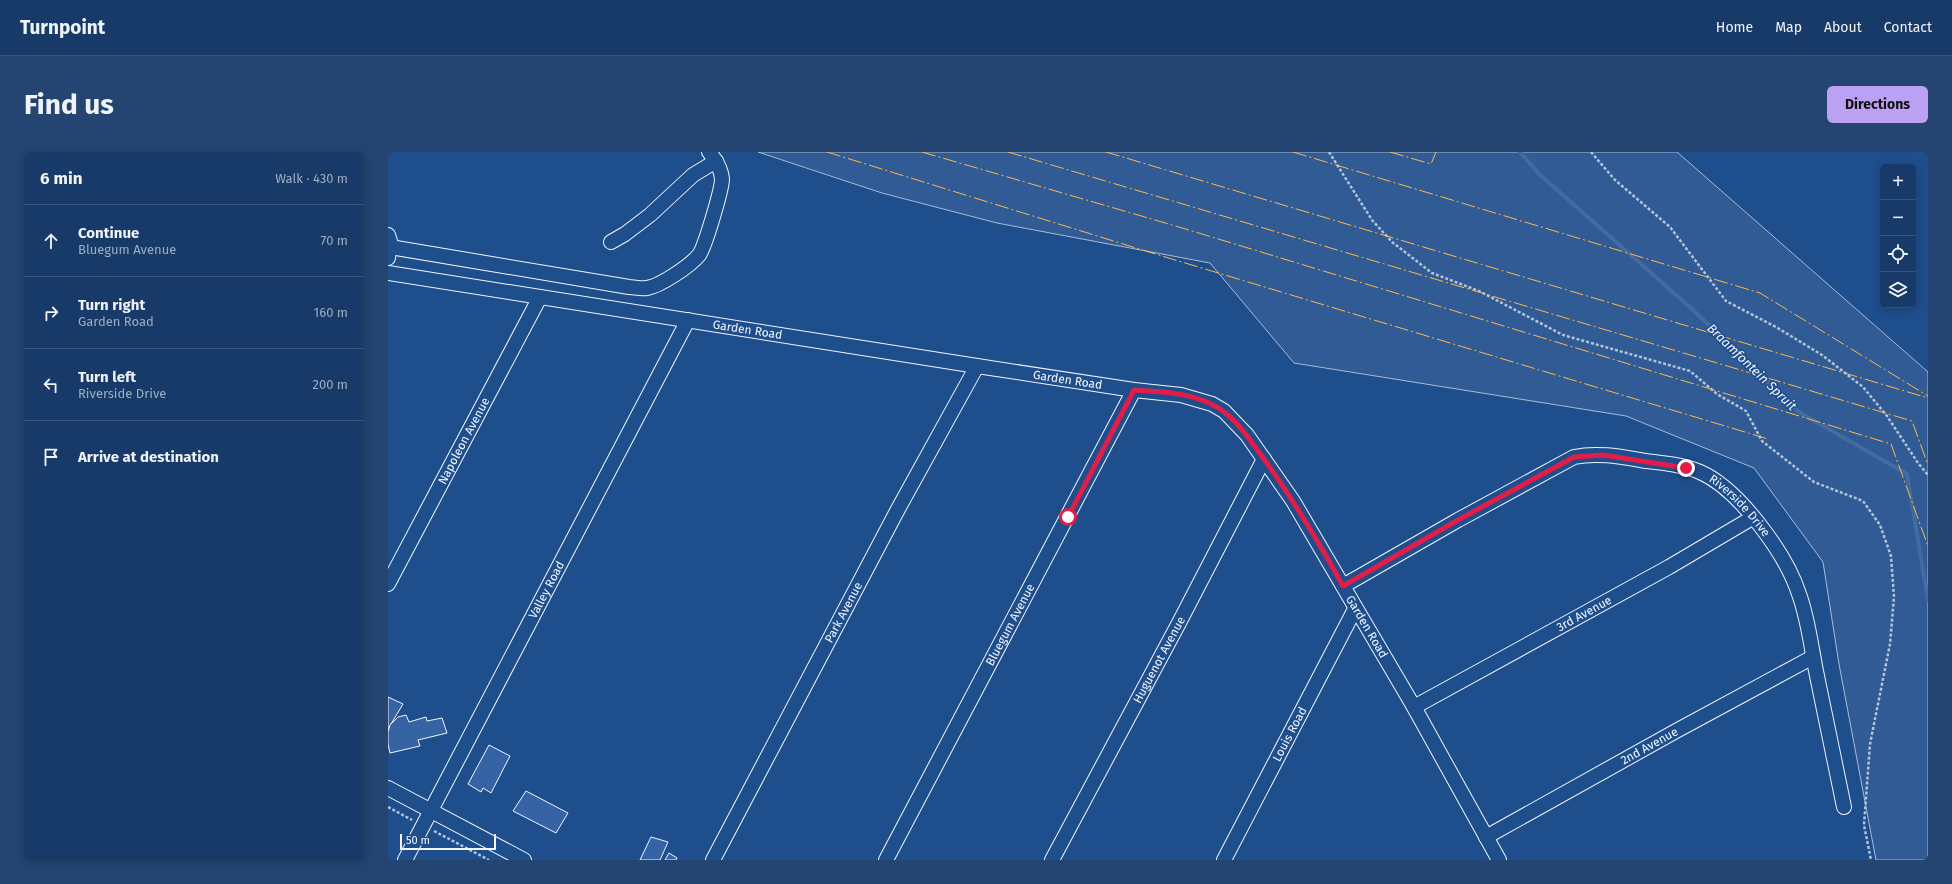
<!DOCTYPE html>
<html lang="en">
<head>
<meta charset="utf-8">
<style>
  body { margin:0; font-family:"Fira Sans",sans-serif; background:#244571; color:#f1f3f6 }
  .controls { position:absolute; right:12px; top:12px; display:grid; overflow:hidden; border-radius:6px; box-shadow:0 2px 10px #0003 }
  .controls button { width:36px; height:36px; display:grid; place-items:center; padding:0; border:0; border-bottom:1px solid #36547d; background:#173a69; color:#f1f3f6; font:20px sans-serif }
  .scale { position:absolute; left:12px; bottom:10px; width:96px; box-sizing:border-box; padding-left:4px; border:2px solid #f2f6ff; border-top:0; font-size:11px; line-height:14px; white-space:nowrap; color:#f2f6ff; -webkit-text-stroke:3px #1f4e8c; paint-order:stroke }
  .stop { position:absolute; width:12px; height:12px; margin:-9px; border:3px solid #e11d48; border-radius:50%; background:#fff }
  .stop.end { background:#e11d48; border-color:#fff; box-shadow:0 1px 4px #0008 }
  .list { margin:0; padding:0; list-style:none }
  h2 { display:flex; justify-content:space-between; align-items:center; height:52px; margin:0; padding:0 16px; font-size:17px }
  h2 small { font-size:13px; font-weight:400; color:#9eadc0 }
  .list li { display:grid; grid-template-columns:26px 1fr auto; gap:12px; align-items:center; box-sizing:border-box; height:72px; padding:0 16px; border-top:1px solid #36547d }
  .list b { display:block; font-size:15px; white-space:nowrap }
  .list p { margin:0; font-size:13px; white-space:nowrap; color:#9eadc0 }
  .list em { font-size:13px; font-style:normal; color:#9eadc0 }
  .icon { flex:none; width:22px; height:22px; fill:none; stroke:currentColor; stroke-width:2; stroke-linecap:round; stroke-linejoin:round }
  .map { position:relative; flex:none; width:1540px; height:708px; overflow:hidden; border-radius:6px }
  header { display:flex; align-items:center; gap:24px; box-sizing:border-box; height:56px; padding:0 20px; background:#173a69; border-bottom:1px solid #36547d }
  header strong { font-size:19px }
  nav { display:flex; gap:22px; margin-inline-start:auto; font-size:14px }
  .intro { display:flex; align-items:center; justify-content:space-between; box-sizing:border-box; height:96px; padding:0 24px }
  h1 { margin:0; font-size:28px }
  .button { padding:10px 18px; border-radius:6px; background:#bca0f2; color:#111; font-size:14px; font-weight:700 }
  main { display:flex; gap:24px; padding:0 24px }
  aside { flex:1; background:#173a69; border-radius:6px; box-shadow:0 2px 10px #0003 }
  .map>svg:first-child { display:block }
</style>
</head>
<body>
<header>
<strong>Turnpoint</strong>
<nav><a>Home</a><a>Map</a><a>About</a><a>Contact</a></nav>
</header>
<div class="intro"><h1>Find us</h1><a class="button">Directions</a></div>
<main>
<aside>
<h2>6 min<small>Walk · 430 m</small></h2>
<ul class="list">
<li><svg class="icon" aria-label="ahead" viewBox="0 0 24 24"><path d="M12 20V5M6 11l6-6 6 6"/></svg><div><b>Continue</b><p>Bluegum Avenue</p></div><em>70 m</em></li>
<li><svg class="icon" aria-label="right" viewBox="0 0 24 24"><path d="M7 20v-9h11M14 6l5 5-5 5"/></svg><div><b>Turn right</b><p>Garden Road</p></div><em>160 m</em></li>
<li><svg class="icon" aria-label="left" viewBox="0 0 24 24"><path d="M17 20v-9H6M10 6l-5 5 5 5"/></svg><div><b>Turn left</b><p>Riverside Drive</p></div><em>200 m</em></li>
<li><svg class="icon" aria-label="arrive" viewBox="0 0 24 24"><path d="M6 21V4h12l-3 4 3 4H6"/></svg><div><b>Arrive at destination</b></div></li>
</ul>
</aside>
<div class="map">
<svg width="1540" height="708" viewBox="0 0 1540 708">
  <rect width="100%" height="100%" fill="#1f4e8c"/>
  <path fill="#305b95" stroke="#a8bbd7" d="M370,0H1289L1540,220V708H1488L1451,512L1435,410L1366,316L1238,264L906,211L822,111L609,71L494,41Z"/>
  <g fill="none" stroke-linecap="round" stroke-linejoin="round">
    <path stroke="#446ba0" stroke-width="4" d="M1132,0L1151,22L1304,157L1411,260L1519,322L1540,448"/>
  </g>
  <g fill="#3563a3" stroke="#f2f6ff">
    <path d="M0,545L15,552L0,577Z"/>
    <path d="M18,563L21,570L38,565L39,569L54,566L59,581L30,588L32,594L2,601L0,592V580L2,573L10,565Z"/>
    <path d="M101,593L122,604L103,641L95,636L93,640L80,632Z"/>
    <path d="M138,639L180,661L168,681L125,659Z"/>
    <path d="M263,685L280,690L272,708H252Z"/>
    <path d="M281,701L289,706L288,708H277Z"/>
  </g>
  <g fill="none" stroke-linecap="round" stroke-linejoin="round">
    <g stroke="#f2f6ff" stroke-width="16">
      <g id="minor">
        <path d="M0,83L2,89L0,106"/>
        <path d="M223,90L237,82L262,63L305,23L328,9"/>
        <path d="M2,95L241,135C246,135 253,137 259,136C272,134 302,114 311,103C317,95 334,37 334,27C333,16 328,8 321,0"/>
        <path id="s1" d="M0,121L589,214L746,238L793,243L824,252L836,259L859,283L905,349L1026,555L1111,708"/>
        <path id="s2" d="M0,432L152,145"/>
        <path id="s3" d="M955,434L1070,368L1186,305C1210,300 1234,305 1258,309C1276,311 1295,313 1312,320C1351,337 1398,402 1411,442C1420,466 1423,494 1428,519C1437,564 1447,610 1456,655"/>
        <path id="s4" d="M1026,555L1281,415L1364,366"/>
        <path d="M0,636L136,708"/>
        <path id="s5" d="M1098,685L1288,579L1425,505"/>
        <path id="s6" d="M17,708L300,168"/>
        <path id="s7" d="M325,708L509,359L589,214"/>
        <path id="s8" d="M498,708L746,238"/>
        <path id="s9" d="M664,708L792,469L876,307"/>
        <path id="s10" d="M836,708L967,457"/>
      </g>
    </g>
    <g stroke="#b3c4dc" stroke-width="2.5" stroke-dasharray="3 2" stroke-linecap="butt">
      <path d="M941,0L984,68L1004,90L1044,121L1091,139L1175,183L1302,219L1329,242L1358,259L1374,289L1426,330L1475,349L1492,373L1503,404L1506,445L1502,492L1482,592L1476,673L1483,708"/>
      <path d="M1203,0L1227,28L1282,75L1338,149L1388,175L1434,203L1475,235L1499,264L1530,311L1540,323"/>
      <path d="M0,655L24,668"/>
      <path d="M46,679L101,708"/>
    </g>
    <use href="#minor" stroke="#1f4e8c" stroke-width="14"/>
    <g stroke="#ffb74d" stroke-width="1" stroke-dasharray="14 3 2 3" stroke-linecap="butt">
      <path d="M439,0L764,101L1380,287"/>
      <path d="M534,0L791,75L1503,292L1540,394"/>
      <path d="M620,0L1524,269L1540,313"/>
      <path d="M718,0L1540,246"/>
      <path d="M905,0L1372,141L1540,244"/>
      <path d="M1002,0L1043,12L1048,0"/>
    </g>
  </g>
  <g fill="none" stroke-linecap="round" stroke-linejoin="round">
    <path stroke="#e11d48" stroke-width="5" d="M680,365L746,238C771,240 799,240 823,252C845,262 859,284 873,303C904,345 930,389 955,434L1070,368L1186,305L1215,303L1298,316"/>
  </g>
  <g text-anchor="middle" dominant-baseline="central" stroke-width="3" stroke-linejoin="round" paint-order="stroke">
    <g font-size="12" fill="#f2f6ff" stroke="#1f4e8c">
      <text stroke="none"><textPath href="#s1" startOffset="364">Garden Road</textPath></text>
      <text stroke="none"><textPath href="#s1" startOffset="688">Garden Road</textPath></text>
      <text stroke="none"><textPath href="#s2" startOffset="162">Napoleon Avenue</textPath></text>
      <text stroke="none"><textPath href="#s3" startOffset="445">Riverside Drive</textPath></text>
      <text stroke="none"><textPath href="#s6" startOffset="305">Valley Road</textPath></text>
      <text stroke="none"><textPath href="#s7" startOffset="280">Park Avenue</textPath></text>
      <text stroke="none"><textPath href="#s4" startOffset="194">3rd Avenue</textPath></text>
      <text stroke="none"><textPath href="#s8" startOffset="266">Bluegum Avenue</textPath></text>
      <text stroke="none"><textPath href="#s1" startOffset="1108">Garden Road</textPath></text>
      <text stroke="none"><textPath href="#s9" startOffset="227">Huguenot Avenue</textPath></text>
      <text stroke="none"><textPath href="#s10" startOffset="142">Louis Road</textPath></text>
      <text stroke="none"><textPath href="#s5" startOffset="187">2nd Avenue</textPath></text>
    </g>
    <g font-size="13" font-style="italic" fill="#f2f6ff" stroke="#1f4e8c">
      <text transform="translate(1364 215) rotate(44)">Braamfontein Spruit</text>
    </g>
  </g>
</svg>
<div class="controls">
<button>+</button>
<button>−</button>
<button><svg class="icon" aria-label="locate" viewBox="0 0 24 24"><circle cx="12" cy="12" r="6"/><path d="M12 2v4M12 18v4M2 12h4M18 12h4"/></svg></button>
<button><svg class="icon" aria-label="layers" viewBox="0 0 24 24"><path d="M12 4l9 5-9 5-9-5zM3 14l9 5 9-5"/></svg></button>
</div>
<div class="scale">50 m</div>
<div class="stop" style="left:680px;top:365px"></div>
<div class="stop end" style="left:1298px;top:316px"></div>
</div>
</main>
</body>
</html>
